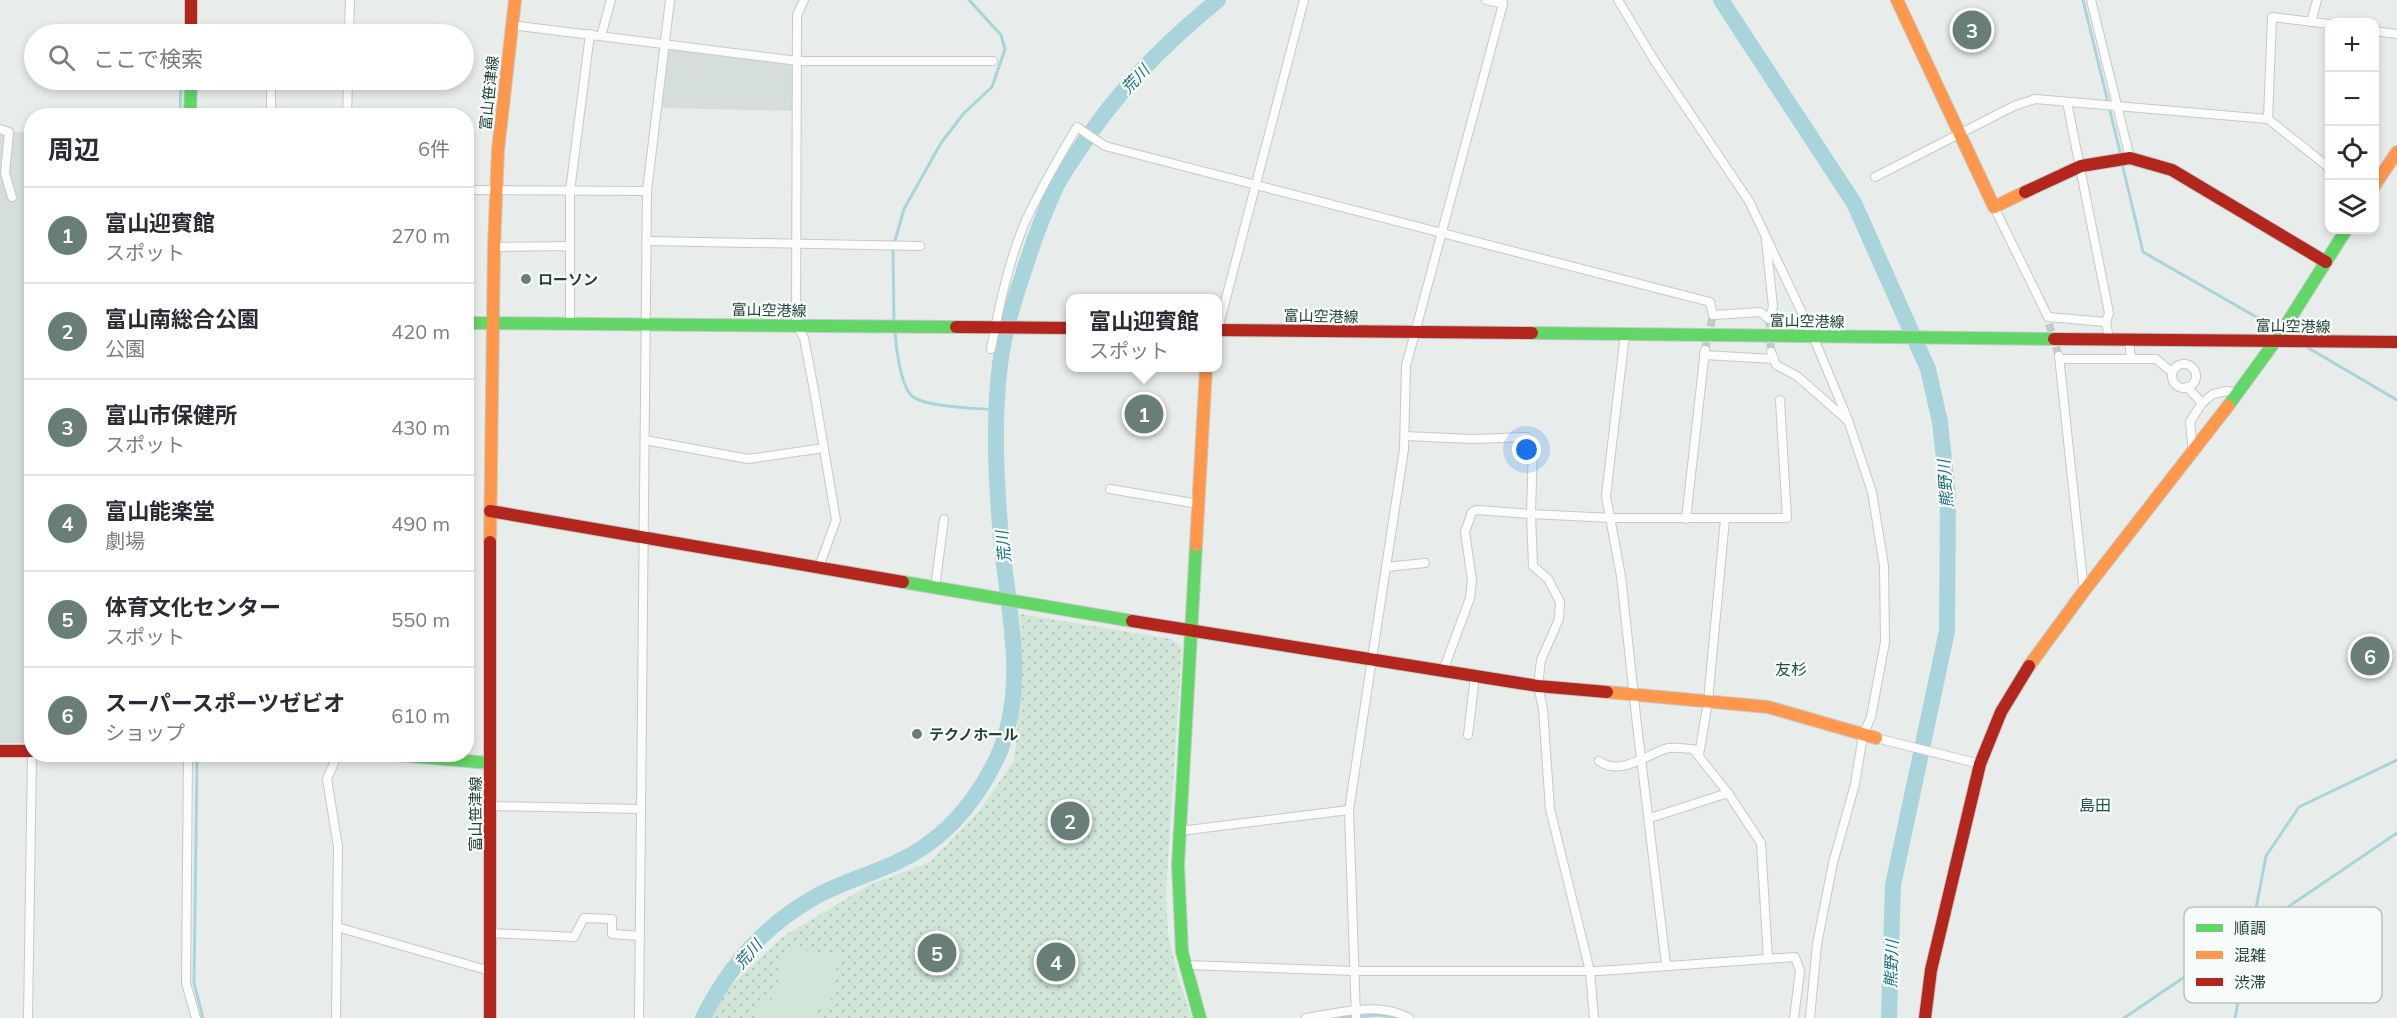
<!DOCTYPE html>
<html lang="ja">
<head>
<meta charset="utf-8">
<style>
  body { margin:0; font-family:Mulish,"Noto Sans JP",sans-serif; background:#f2f2f3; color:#2b2b33 }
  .controls { position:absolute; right:18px; top:18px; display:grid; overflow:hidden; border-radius:12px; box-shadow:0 3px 9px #0003 }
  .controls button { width:54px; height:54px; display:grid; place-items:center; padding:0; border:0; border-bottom:2px solid #e1e1e2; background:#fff; color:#2b2b33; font:30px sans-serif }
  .you { position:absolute; left:1527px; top:450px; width:21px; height:21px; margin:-15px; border:4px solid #fff; border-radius:50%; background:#1a73e8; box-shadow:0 0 0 9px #1a73e833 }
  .badge { display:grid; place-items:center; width:39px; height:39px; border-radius:50%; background:#697e78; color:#fff; font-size:20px; font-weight:700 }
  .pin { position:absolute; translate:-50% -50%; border:3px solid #fff; box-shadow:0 2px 6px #0006 }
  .popup { position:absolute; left:1066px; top:294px; width:156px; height:78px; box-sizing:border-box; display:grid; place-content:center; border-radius:12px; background:#fff; filter:drop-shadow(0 2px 4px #0005); font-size:20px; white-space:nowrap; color:#7c7c81 }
  .popup b { font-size:22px; color:#2b2b33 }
  .popup::after { content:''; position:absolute; left:50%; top:100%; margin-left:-12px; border:12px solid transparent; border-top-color:#fff }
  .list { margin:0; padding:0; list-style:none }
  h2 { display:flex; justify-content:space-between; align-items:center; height:78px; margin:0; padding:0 24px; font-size:26px }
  h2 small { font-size:20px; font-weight:400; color:#7c7c81 }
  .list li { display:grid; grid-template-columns:39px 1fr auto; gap:18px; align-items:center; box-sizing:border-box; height:96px; padding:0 24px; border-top:2px solid #e1e1e2 }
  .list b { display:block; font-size:22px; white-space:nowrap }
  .list p { margin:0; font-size:20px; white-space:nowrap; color:#7c7c81 }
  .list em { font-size:20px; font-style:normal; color:#7c7c81 }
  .icon { flex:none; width:33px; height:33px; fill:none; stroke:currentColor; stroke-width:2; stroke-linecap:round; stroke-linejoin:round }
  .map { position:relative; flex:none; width:2397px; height:1018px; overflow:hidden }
  .search { position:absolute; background:#fff; box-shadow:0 3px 9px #0003; left:24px; top:24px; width:450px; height:66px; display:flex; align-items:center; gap:15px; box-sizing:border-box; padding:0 21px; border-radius:33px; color:#7c7c81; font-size:22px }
  .panel { position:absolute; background:#fff; box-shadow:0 3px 9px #0003; left:24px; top:108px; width:450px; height:654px; border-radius:24px }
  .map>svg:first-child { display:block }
</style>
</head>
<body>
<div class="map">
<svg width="2397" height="1018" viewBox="0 0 2397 1018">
  <defs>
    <pattern id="park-dots" width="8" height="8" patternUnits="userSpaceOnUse" patternTransform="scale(1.5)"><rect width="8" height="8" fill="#d1e6d8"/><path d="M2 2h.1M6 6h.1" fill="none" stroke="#b3c6ba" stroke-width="1.8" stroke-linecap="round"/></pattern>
  </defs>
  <rect width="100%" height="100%" fill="#e8edeb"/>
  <g fill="#d6dedb">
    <path d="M668,49L794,63V111L662,108Z"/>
    <path d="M0,128L14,132L31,133V743H0Z"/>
  </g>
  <path fill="url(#park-dots)" d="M1020,614L1171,639L1182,648L1166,891L1168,935L1178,976L1192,1018H711L726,990L784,936L869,885L930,862L979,811L1014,761L1021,685Z"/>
  <path fill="#d1e6d8" d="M785,947L839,956L829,1010L816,1008L814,1018H756L760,998L775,1000Z"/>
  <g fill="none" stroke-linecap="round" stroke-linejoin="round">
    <g stroke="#a9d4db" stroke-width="3">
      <path d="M2083,0L2121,156"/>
      <path d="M180,116L181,80"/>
      <path d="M2122,163L2143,252L2279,330"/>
      <path d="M894,322L893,248L904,209L941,143L964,113L992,87L1005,49L1001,35L969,0"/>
      <path d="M895,331C896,348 900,381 910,394C921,408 978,408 996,410"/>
      <path d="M2305,346L2397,400"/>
      <path d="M197,762L194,983L203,1018"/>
      <path d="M1339,1018L1379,1015L1398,1018"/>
      <path d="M2124,1018L2397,833"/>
      <path d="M2235,1018L2266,856L2299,807L2397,760"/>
    </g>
    <g stroke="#a9d4db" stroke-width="16">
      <path d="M1721,0L1854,203L1928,369L1940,422L1948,497L1947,631L1893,885L1889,1018"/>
      <path d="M703,1018C728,967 765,925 815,897C840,883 869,875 895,863C942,842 975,804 997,758C1029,688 1008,612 1001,538C996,480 993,422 1000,364C1004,333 1013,303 1023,274C1032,245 1043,215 1056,187C1062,174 1071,162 1079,150C1116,92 1165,43 1218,0"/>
    </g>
    <g stroke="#c1cbc8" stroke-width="8" stroke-dasharray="8 4" stroke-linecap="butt">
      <path d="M1769,319L1771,352"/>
      <path d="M2049,324L2059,356"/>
      <path d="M1705,350L1713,315"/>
    </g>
    <g stroke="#c5cac8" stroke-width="10">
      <g id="street">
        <path d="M804,0L797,15L796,325L804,338L814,390L836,520L819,567"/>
        <path d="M1486,0L1503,4"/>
        <path d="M1618,0L1654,60L1749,201L1813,336L1848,420L1872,492L1884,566L1885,642L1871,717L1863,735L1855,784L1833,863L1817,944L1810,1018"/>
        <path d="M2091,0L2130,158"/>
        <path d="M2311,22L2317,0"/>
        <path d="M511,25L798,61H993"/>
        <path d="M2374,31L2397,34"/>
        <path d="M349,34L350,0"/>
        <path d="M601,36L611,0"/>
        <path d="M2067,102L2109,313L2106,322"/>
        <path d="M271,116V80"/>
        <path d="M347,116L348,80"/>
        <path d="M2268,119L2327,166L2330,172"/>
        <path d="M0,129L9,132L5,173L12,197"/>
        <path d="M1875,177L2014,106L2035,99L2268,119L2272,17L2330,24"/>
        <path d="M466,190L647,191"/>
        <path d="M1994,207L2048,317L2106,322L2109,339"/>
        <path d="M646,241L920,246"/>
        <path d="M570,246V191L590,34"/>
        <path d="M494,247L570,246V323"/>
        <path d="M1218,329L1304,0"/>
        <path d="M1625,334L1606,496L1621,576L1637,725L1666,964"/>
        <path d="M2129,340L2131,359"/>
        <path d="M991,349C999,307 1009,259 1026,220C1041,188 1059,157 1077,127L1105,146L1710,302L1713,315L1760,312L1769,319L1773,307L1766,240"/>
        <path d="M1771,352L1776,365L1797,376L1847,420"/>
        <path d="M1704,355L1774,359"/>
        <path d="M2059,356L2084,591"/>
        <path d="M2060,359H2156L2168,369L2173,371"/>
        <circle cx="2184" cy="376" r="12"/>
        <path d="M2187,387L2202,403"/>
        <path d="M1405,436L1472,439L1527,437L1533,444L1531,514L1611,518H1787L1780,400"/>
        <path d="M645,440L748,459L824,448"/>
        <path d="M2193,453L2190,422L2202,403L2213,394L2227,391L2238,393"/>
        <path d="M1110,489L1199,504"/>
        <path d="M1686,519L1705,350"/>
        <path d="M1386,567L1425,563"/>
        <path d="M935,588L944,519"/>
        <path d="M1443,671L1470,598L1472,580L1465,532L1472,512L1477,510L1531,514L1533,566L1548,579L1560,602L1559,619L1541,660L1538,686L1543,709L1550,809L1590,971L1594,1018"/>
        <path d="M1468,735L1475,676"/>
        <path d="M1876,738L1980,764"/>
        <path d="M188,754L186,983L196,1018"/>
        <path d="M1699,755L1708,701L1725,519"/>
        <path d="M1599,761C1620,776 1645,756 1665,749C1673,746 1685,749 1693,749L1728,793"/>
        <path d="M490,806L641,809"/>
        <path d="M1650,818L1728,793L1761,843L1768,959"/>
        <path d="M1180,831L1349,810"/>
        <path d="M337,927L490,971"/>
        <path d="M490,933L574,937L584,918L612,919V934L640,936"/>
        <path d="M1185,965L1354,971H1599L1795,957L1800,971L1794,1018"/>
        <path d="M28,1018L32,754"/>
        <path d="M336,1018L338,847L327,779L338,754"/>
        <path d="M639,1018L647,191L670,0"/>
        <path d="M1306,1018C1340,1013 1377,1001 1409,1018"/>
        <path d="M1356,1018L1349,810L1404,449L1406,366L1503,4L1502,0"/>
      </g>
    </g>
    <g stroke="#c3cbc8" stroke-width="14">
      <g id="fast">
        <path d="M190,116L191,80"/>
        <path d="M466,323L956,327"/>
        <path d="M1532,333L2054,339"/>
        <path d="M2228,406L2279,336L2346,230"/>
        <path d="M1196,545L1178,865L1182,952L1200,1018"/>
        <path d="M903,582L1132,621"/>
        <path d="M385,754L490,763"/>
      </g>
    </g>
    <g stroke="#c3cbc8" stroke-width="14">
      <g id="slow">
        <path d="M1897,0L1994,207L2025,192"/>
        <path d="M2374,186L2397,152"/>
        <path d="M490,542L494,247L498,150L515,0"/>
        <path d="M1196,545L1206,368"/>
        <path d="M2029,666L2084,591L2228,406"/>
        <path d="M1607,692L1768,707L1876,738"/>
      </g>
    </g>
    <g stroke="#c3cbc8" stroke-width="14">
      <g id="jam">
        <path d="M191,0V34"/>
        <path d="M2025,192L2081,166L2130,158L2172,170L2326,262"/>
        <path d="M956,327L1070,328"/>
        <path d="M1218,330L1532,333"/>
        <path d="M2054,339L2397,342"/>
        <path d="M490,511L903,582"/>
        <path d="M490,542V1018"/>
        <path d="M1132,621L1538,686L1607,692"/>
        <path d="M0,751H32"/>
        <path d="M1925,1018L1931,970L1980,764L2001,712L2029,666"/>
      </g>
    </g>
    <use href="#street" stroke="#fcfcfc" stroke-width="8"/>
    <use href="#fast" stroke="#63d668" stroke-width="12"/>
    <use href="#slow" stroke="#ff974d" stroke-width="12"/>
    <use href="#jam" stroke="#b3261e" stroke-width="12"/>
  </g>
  <g fill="#697e78" stroke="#f7fbf9" stroke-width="2">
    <circle cx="526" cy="279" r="6"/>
    <circle cx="917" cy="734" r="6"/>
  </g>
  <g text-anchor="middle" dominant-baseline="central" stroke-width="4.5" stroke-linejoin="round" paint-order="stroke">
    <g font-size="15" fill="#24423a" stroke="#f7fbf9">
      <text transform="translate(489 93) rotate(-84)">富山笹津線</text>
      <text transform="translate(769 310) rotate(1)">富山空港線</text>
      <text transform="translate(1321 316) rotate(1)">富山空港線</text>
      <text transform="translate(1807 321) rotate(1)">富山空港線</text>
      <text transform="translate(2293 326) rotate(1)">富山空港線</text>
      <text transform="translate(475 814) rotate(-90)">富山笹津線</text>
    </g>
    <g font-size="15" font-weight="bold" fill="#24423a" stroke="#f7fbf9" text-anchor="start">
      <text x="538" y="279">ローソン</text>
      <text x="929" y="734">テクノホール</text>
    </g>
    <g font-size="16" font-style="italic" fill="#1c6f80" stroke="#f7fbf9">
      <text transform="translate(1135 79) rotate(-47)">荒川</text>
      <text transform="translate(1945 484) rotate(-94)">熊野川</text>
      <text transform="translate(1003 547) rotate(-96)">荒川</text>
      <text transform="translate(748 954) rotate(-49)">荒川</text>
      <text transform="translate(1891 964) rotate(-88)">熊野川</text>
    </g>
    <g font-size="16" fill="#1f5548" stroke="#f7fbf9">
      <text x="1791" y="669">友杉</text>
      <text x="2095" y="805">島田</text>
    </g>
  </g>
  <rect x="2184" y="907" width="198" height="96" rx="9" fill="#f7fbf9" stroke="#b8c4c0" stroke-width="1.5"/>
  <rect x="2196" y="924" width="27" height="8" fill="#63d668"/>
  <rect x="2196" y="951" width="27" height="8" fill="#ff974d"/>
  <rect x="2196" y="978" width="27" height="8" fill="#b3261e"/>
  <g font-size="16" fill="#24423a">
    <text x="2234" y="934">順調</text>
    <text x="2234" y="961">混雑</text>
    <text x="2234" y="988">渋滞</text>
  </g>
</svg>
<div class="controls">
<button>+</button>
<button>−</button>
<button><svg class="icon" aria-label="locate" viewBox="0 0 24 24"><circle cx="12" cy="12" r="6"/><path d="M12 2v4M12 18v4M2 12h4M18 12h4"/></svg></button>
<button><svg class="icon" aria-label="layers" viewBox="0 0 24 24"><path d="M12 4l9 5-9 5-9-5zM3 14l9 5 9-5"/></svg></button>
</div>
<div class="you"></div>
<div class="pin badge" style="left:1144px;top:414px">1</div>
<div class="popup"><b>富山迎賓館</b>スポット</div>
<div class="pin badge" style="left:1070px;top:821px">2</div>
<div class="pin badge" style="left:1972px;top:30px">3</div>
<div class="pin badge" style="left:1056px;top:962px">4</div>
<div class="pin badge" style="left:937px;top:953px">5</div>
<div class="pin badge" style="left:2370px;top:656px">6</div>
<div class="search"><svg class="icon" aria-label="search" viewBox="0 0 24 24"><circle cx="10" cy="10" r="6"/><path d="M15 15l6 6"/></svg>ここで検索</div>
<section class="panel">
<h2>周辺<small>6件</small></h2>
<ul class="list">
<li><span class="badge">1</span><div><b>富山迎賓館</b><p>スポット</p></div><em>270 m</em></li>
<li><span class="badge">2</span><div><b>富山南総合公園</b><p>公園</p></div><em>420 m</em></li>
<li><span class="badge">3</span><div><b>富山市保健所</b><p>スポット</p></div><em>430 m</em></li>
<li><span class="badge">4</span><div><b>富山能楽堂</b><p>劇場</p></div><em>490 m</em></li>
<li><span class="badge">5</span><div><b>体育文化センター</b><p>スポット</p></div><em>550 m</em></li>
<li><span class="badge">6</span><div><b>スーパースポーツゼビオ</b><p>ショップ</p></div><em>610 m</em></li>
</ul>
</section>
</div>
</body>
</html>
